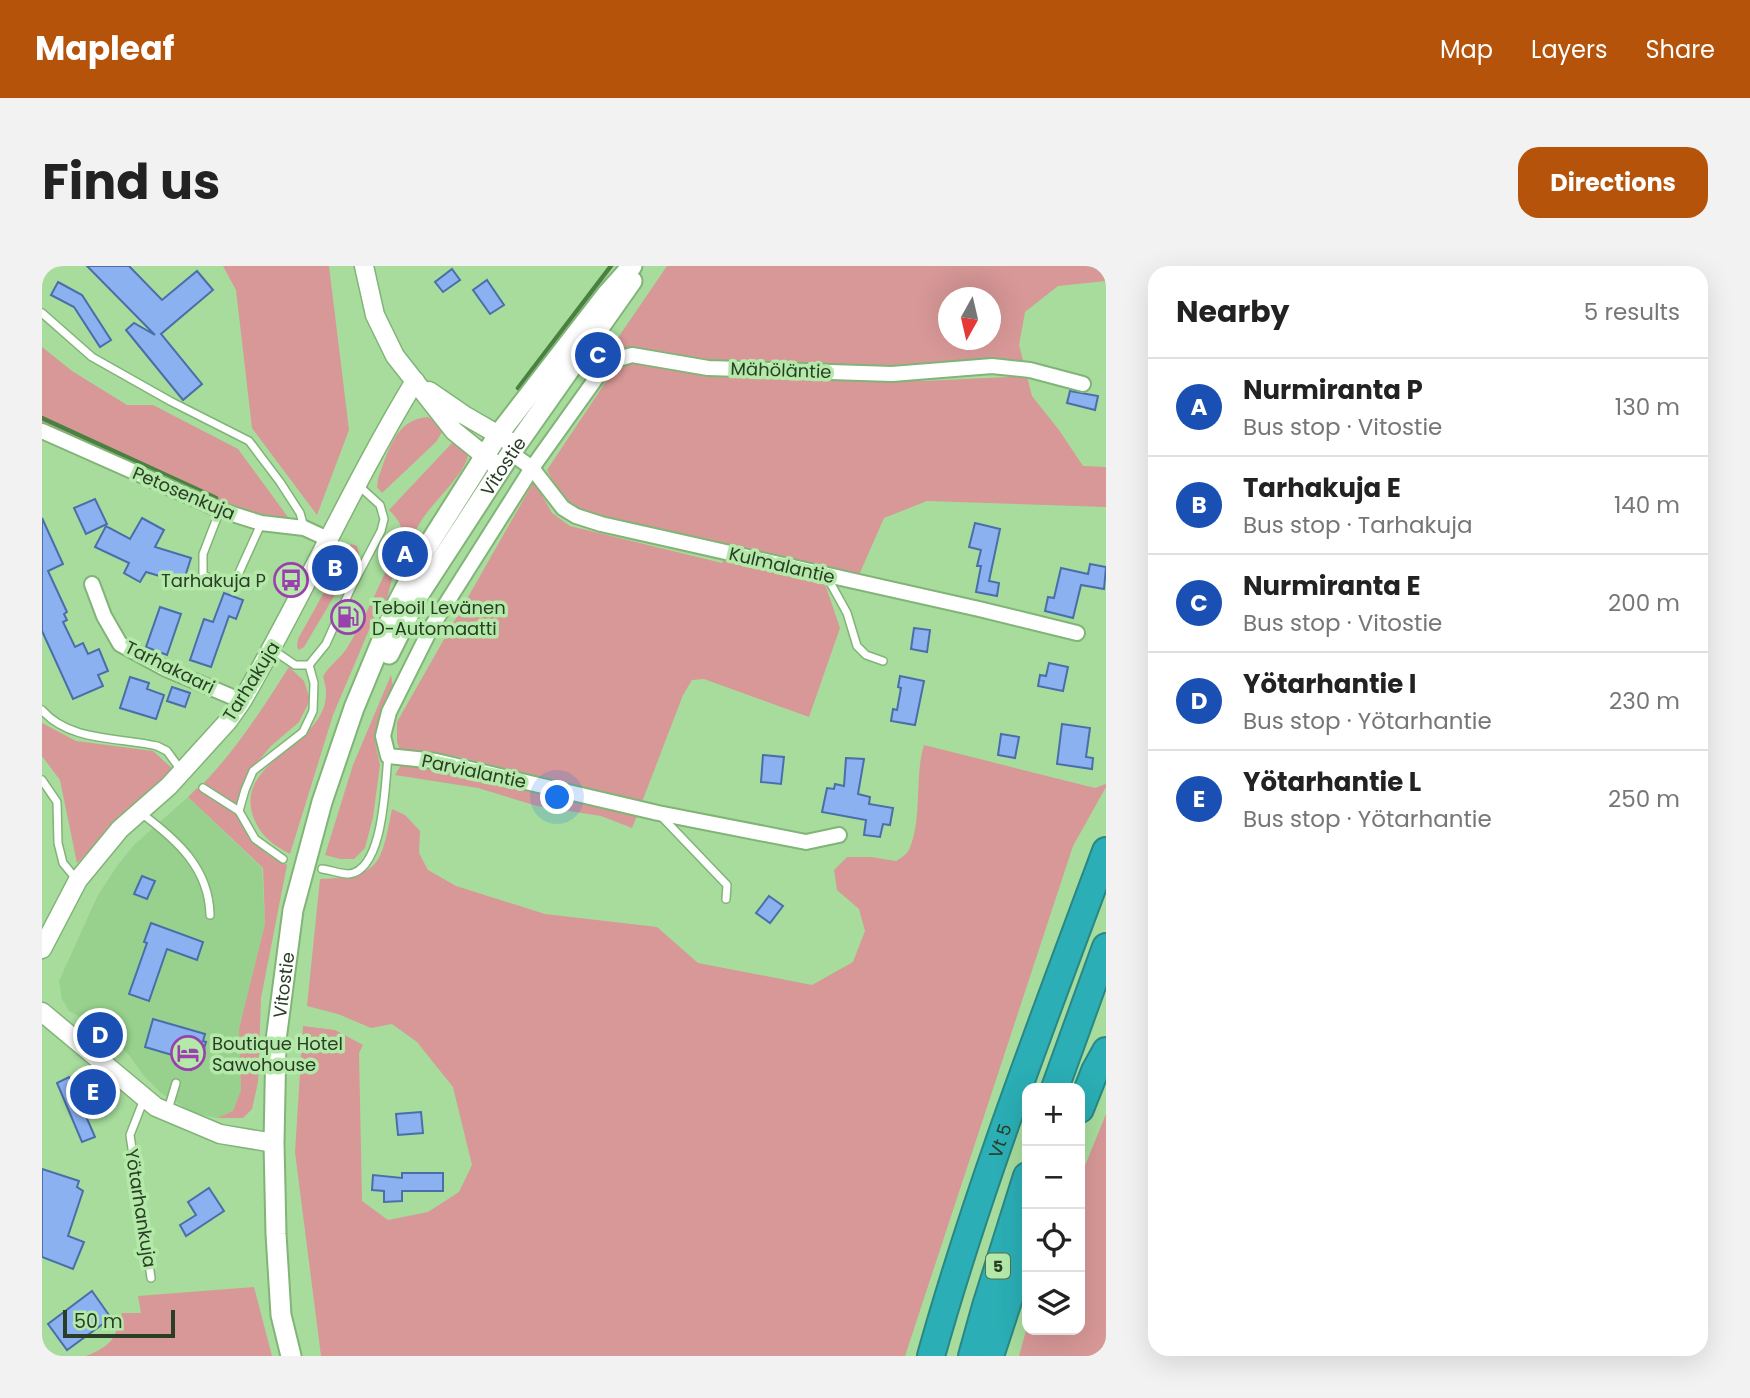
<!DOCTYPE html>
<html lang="en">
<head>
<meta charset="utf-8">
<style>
  body { margin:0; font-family:Poppins,sans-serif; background:#f2f2f2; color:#222 }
  .controls { position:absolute; right:21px; bottom:21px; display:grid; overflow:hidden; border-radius:14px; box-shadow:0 7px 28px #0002 }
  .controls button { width:63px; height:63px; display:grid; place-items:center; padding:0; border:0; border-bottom:2px solid #e0e0e0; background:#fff; color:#222; font:35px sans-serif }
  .compass { position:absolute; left:896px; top:21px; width:63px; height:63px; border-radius:50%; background:#fff; box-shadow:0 7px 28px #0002; rotate:188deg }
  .scale { position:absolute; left:21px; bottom:18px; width:112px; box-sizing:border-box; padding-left:7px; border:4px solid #293e25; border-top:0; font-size:19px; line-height:24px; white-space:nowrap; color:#293e25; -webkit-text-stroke:5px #b4e9aa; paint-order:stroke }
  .you { position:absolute; left:516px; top:532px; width:24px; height:24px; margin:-18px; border:5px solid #fff; border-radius:50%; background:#1a73e8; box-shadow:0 0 0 10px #1a73e833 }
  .badge { display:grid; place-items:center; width:46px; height:46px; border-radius:50%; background:#b45309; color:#fff; font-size:23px; font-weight:700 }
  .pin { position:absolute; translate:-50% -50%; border:4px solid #fff; box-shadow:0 2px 7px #0006 }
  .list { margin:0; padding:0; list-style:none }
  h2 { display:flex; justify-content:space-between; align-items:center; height:91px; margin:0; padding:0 28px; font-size:30px }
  h2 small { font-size:23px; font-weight:400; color:#767676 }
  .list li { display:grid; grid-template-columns:46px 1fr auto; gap:21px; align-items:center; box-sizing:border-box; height:98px; padding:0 28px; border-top:2px solid #e0e0e0 }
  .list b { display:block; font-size:26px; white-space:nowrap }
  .list p { margin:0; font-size:23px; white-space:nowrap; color:#767676 }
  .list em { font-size:23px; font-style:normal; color:#767676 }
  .icon { flex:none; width:38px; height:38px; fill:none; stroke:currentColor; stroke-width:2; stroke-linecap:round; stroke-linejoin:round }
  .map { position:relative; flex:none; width:1064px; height:1090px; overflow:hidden; border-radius:21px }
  header { display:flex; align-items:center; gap:42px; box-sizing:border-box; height:98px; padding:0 35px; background:#b45309; color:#fff }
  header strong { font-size:33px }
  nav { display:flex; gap:38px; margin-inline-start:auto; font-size:24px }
  .intro { display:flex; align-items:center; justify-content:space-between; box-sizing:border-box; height:168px; padding:0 42px }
  h1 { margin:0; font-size:49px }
  .button { padding:18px 32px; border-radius:21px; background:#b45309; color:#fff; font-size:24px; font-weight:700 }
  main { display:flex; gap:42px; padding:0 42px }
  aside { flex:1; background:#fff; border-radius:21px; box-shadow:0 7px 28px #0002 }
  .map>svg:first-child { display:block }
</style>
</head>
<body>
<header>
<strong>Mapleaf</strong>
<nav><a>Map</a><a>Layers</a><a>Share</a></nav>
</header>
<div class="intro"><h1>Find us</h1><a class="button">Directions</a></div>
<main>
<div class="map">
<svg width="1064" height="1090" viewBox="0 0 1064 1090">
  <rect width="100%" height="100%" fill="#a7dc9d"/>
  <path fill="#97d18d" d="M146,531L220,602L223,658L197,763L199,824L191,845L175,852L152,847L119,827L102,810L87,789L58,761L27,745L20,733L17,715L55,631L75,600L92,579Z"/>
  <g fill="#d79897" fill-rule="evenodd">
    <path d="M181,0H287L307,164L275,249L210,162L194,24Z"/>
    <path d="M625,0H1064V15L1016,20L983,46L977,79L981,94L938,95L851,103L672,95L578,84L571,79ZM906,32H948V74H906Z"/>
    <path d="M0,81L30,105L85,139H111L196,183L254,262L184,243L0,160Z"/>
    <path d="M589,96L671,111L882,115L985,110L990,130L1017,164L1041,200L1064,201V241L885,235L842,252L817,309L543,247L518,229L505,204L567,111Z"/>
    <path d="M386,151L403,161L394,176L340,227L335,221L336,213C346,186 353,153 386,151Z"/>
    <path d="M410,177C418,177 426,179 426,188C426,204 391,237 381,252C375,261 370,271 364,281L358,277C363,262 357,254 347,244Z"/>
    <path d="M492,215L510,247L528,260L680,297L683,293L782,315L798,362L767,451L662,413L650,414L641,429L600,536L413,490L359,486L355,476V456Z"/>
    <path d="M309,278L315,280L317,288L262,381L257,384L255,381L256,373Z"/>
    <path d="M349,294L354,296L345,333L335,345L291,449L248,588C230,578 218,570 211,550C190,489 304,476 281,411C286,400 298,393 305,382C322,354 335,324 349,294Z"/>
    <path d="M247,401L262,415L268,434L257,456L229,480L207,506L195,540L162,517C196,481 221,442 247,401Z"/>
    <path d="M349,409L351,421L333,476L338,499L331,551L323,582L312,593H298L283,589L311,499Z"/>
    <path d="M0,457L34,475L111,485L133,505L35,597L18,514L0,490Z"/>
    <path d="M882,479L1053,522L1064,518V521L1031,580L863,1090H279L253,886L261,760L293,764L321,779L317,787L320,935L346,954L386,946L417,926L430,899L411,821L375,776L350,758L329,762L296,748L265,740L278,613C339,611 339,598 350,543L363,549L378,565L377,587L386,604L414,620L503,648L615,661L656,697L770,719L811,696L823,665L817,643L795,624L792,604L805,591H829L854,595C859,592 864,589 867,584C881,552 872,512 882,479Z"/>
    <path d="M359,499L416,505L595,550L590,562L559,550L495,540L436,522L353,509Z"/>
    <path d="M155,522L196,548L211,575L225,588L245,599L219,732L216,816L210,843L201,852H175L191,845L199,824L197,763L223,658L221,602L146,531Z"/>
    <path d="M1064,848V1090H977L985,1061V1064H1038V912Z"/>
    <path d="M212,1021L230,1090H44C69,1080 73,1074 80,1047H99L96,1030Z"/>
  </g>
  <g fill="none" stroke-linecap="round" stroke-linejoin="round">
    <g stroke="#4a8140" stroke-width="4.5">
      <path d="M476,122L569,0"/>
      <path d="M0,152L174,232"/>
    </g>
  </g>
  <g fill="#8bb1f1" stroke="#4b6ea9" stroke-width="2">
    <path d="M45,0H87L120,34L155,5L171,24L119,68L160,118L141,134L84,64L92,57L113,69Z"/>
    <path d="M410,3L418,14L401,26L393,16Z"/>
    <path d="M445,14L462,39L448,48L431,24Z"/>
    <path d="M16,16L40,29L69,74L58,81L32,41L9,29Z"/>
    <path d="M1028,125L1056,130L1053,144L1025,137Z"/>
    <path d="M53,233L65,258L44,268L32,242Z"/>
    <path d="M0,252L21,298L6,305L25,346L22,348L25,354L21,356L33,381L41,377L46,388L57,383L66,405L56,409L61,420L31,433L0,365Z"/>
    <path d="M100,252L122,264L113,281L149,292L141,317L104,306L98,316L82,307L87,297L53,281L64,260L88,273Z"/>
    <path d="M933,257L958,263L947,315L957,317L955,330L934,326L939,300H935L939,284L927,281Z"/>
    <path d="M1048,298L1064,301L1062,323L1039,319L1031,352L1003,345L1006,331L1012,332L1019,302L1046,308Z"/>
    <path d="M182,327L201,334L194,353L187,350L169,401L148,394L162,353L171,356Z"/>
    <path d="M118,341L139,348L125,389L104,381Z"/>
    <path d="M872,362L888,364L885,386L869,383Z"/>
    <path d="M1007,397L1026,401L1021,425L996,420L998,409L1004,410Z"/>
    <path d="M858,410L882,415L873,459L849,455L851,443L855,444L859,422L856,421Z"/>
    <path d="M88,411L107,417L105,423L122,429L114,453L78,442Z"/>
    <path d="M130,421L148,427L143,441L125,435Z"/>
    <path d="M1020,458L1048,462L1044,491L1051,492L1050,503L1015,498Z"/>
    <path d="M959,468L977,471L973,492L956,489Z"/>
    <path d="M721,489L742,491L739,518L719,516Z"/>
    <path d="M804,492L822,493L816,528L828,531L827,538L851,542L848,559L841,558L838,571L822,569L824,554L780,546L785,522L792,523L793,518L802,520Z"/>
    <path d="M100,610L113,615L105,633L92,628Z"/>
    <path d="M727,630L741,640L728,657L714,647Z"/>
    <path d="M109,657L161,676L155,694L125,683L107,735L87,728L105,677L102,676Z"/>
    <path d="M111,753L163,768L161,775L164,776L158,796L151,794L149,804L134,799L137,791L103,781Z"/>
    <path d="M27,811L53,871L40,876L15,817Z"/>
    <path d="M379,846L381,867L356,869L354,848Z"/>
    <path d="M0,903L37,915L35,921L41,925L26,970L42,976L31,1003L0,991Z"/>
    <path d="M360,907H401V925H360V935L342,936V925L330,924L331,909L360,912Z"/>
    <path d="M167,922L182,945L144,970L138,959L154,949L146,936Z"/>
    <path d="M50,1025L69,1052L25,1084L6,1058Z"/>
  </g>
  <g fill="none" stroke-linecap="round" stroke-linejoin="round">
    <g stroke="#81b477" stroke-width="10">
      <g id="service">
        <path d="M0,47L50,91L128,135L207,175L238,216L258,247L262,261"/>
        <path d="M178,244L161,288V309L178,317L195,311L219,258"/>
        <path d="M784,309L805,347L815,380L824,389L841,395"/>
        <path d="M231,384L253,399H267L284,378L309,322L339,265L342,253L338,239L316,219"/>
        <path d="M0,444C28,476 77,471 115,480L125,485L136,500"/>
        <path d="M0,514L15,536L16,577L21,597L35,614"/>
        <path d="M161,522L197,545"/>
        <path d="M99,547C135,574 167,602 168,649"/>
        <path d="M619,550L685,619L684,633"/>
        <path d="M241,593L213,573L197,545L203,524L211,505L261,466L271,445L272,417L267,399"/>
        <path d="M280,603C288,604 299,608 307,608C342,604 343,518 346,490"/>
        <path d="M102,833L88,869L109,1012"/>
        <path d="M125,847L134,817"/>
      </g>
    </g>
    <g stroke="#81b477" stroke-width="18">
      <g id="minor">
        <path d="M0,165L178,244L219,257L262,262L288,274"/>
        <path d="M469,187L490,202L521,242L534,250L559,258L937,343L1035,367"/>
        <path d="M50,318L62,350L78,378L124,403L200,435"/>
        <path d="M797,569L764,576L616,547L394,495L346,490L341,470L347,446L390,360L490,202L555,111L573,94L590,89L666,102L850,108L950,100L988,104L1041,118"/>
      </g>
    </g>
    <g stroke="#81b477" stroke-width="21">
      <g id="tertiary">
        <path d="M322,0L333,49L353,90L412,165L459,203"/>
        <path d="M387,125L422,149L467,175"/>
        <path d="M0,683L36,614L78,563L127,520L186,455L200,435C261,330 310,219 373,115"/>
        <path d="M0,746L114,841L178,868L232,877"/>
      </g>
    </g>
    <g stroke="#81b477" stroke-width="23">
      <g id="secondary">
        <path id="s1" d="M347,388L376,330L469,187L590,15"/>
        <path id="s2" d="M249,1090L239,1049L234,968L232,877L234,774L251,644L280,536L312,442L355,338L382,286L456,169L565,28L590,0"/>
      </g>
    </g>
    <g stroke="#2a8783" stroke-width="30">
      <g id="motorway">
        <path d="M1013,822L1064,681"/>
        <path d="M1038,843L1053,805L1064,785"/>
        <path id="s3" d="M889,1090C937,919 1002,752 1064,585"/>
        <path d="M930,1090L944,1040L985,910"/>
        <path d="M948,1090L985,977"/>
      </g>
    </g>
    <use href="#service" stroke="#fff" stroke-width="7"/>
    <use href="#minor" stroke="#fff" stroke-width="14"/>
    <use href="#tertiary" stroke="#fff" stroke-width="18"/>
    <use href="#secondary" stroke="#fff" stroke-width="19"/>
    <use href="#motorway" stroke="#2baeb5" stroke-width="26"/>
  </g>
  <defs>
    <g id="bus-ring" transform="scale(1.75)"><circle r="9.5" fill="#b4e9aa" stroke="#9b41ad" stroke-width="1.5"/><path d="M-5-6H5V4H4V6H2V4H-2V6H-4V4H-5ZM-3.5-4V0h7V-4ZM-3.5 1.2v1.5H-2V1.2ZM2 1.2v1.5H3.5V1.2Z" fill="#9b41ad"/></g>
    <g id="fuel-ring" transform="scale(1.75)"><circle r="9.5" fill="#b4e9aa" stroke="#9b41ad" stroke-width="1.5"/><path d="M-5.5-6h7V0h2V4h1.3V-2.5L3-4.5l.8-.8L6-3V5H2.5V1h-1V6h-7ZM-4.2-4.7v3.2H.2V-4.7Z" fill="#9b41ad"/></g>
    <g id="hotel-ring" transform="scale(1.75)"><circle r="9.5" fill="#b4e9aa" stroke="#9b41ad" stroke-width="1.5"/><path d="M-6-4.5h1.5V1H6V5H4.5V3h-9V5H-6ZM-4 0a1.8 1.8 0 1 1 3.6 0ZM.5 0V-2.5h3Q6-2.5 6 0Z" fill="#9b41ad"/></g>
  </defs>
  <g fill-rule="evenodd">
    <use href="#bus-ring" x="249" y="314"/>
    <use href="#fuel-ring" x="306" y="351"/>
    <use href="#hotel-ring" x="146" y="787"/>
  </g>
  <g text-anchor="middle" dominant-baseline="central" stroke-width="7" stroke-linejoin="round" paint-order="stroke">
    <rect fill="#b4e9aa" stroke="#53714d" stroke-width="2" x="944" y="987.5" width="24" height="25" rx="5"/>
    <g font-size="16" font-weight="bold" fill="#293e25">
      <text x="956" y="1000">5</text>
    </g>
    <g font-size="18" fill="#293e25" stroke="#b4e9aa">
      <text transform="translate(739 104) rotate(2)">Mähöläntie</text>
      <text stroke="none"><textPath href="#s1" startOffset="220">Vitostie</textPath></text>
      <text transform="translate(142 227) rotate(23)">Petosenkuja</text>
      <text transform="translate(740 299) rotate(13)">Kulmalantie</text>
      <text transform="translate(128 401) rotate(26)">Tarhakaari</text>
      <text transform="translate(209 415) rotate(-58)">Tarhakuja</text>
      <text transform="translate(432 505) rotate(12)">Parvialantie</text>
      <text stroke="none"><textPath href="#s2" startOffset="373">Vitostie</textPath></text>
      <text stroke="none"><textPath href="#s3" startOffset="226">Vt 5</textPath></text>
      <text transform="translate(99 942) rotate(81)">Yötarhankuja</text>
    </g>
    <g font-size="18" fill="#293e25" stroke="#b4e9aa" text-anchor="start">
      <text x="224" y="314" text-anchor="end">Tarhakuja P</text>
      <text x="330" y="341">Teboil Levänen<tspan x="330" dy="21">D-Automaatti</tspan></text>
      <text x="170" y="777">Boutique Hotel<tspan x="170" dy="21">Sawohouse</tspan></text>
    </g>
  </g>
</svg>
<div class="controls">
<button>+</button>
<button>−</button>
<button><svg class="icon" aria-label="locate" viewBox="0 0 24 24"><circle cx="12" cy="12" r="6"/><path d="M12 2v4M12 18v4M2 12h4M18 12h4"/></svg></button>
<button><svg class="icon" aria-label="layers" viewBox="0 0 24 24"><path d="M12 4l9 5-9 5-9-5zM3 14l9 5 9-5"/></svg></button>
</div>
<svg class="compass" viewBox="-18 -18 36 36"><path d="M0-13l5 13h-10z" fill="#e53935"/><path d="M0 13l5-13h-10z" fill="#767676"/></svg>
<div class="scale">50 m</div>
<div class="you"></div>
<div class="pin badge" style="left:363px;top:288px;background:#1a4fb4">A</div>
<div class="pin badge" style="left:293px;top:302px;background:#1a4fb4">B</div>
<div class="pin badge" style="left:556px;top:89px;background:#1a4fb4">C</div>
<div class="pin badge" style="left:58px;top:769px;background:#1a4fb4">D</div>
<div class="pin badge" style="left:51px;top:826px;background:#1a4fb4">E</div>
</div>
<aside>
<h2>Nearby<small>5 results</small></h2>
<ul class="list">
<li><span class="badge" style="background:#1a4fb4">A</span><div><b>Nurmiranta P</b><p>Bus stop · Vitostie</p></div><em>130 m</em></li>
<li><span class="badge" style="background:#1a4fb4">B</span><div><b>Tarhakuja E</b><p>Bus stop · Tarhakuja</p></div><em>140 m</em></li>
<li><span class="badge" style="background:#1a4fb4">C</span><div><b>Nurmiranta E</b><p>Bus stop · Vitostie</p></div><em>200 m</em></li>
<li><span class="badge" style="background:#1a4fb4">D</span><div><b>Yötarhantie I</b><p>Bus stop · Yötarhantie</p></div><em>230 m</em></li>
<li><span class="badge" style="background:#1a4fb4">E</span><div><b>Yötarhantie L</b><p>Bus stop · Yötarhantie</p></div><em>250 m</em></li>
</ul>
</aside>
</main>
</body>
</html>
